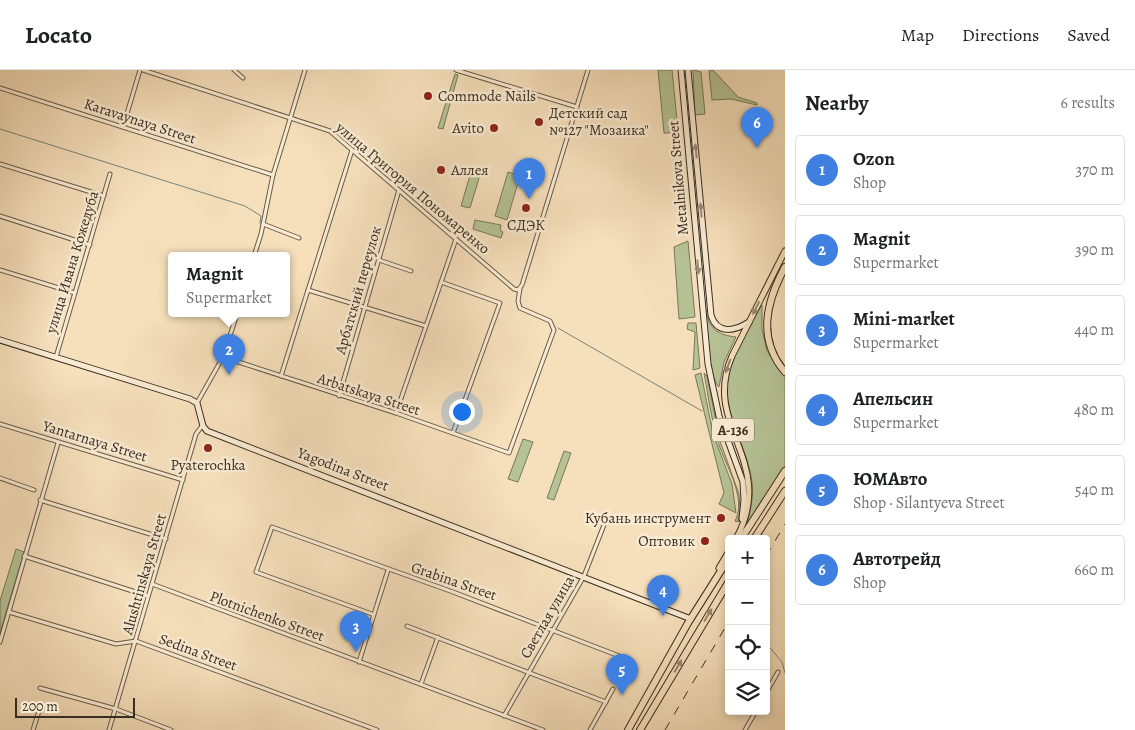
<!DOCTYPE html>
<html lang="en">
<head>
<meta charset="utf-8">
<style>
  body { margin:0; font-family:Alegreya,serif; background:#f2f2f2; color:#202124 }
  .controls { position:absolute; right:15px; bottom:15px; display:grid; overflow:hidden; border-radius:5px; box-shadow:0 2px 8px #0003 }
  .controls button { width:45px; height:45px; display:grid; place-items:center; padding:0; border:0; border-bottom:1px solid #e0e0e0; background:#fff; color:#202124; font:25px sans-serif }
  .scale { position:absolute; left:15px; bottom:12px; width:120px; box-sizing:border-box; padding-left:5px; border:2px solid #3a2e20; border-top:0; font-size:14px; line-height:18px; white-space:nowrap; color:#3a2e20; -webkit-text-stroke:4px #f9ebd3; paint-order:stroke }
  .you { position:absolute; left:461px; top:341px; width:18px; height:18px; margin:-12px; border:4px solid #fff; border-radius:50%; background:#1a73e8; box-shadow:0 0 0 8px #1a73e833 }
  .badge { display:grid; place-items:center; width:32px; height:32px; border-radius:50%; background:#8f2418; color:#fff; font-size:16px; font-weight:700 }
  .pin { position:absolute; translate:-50% -41px; filter:drop-shadow(0 1px 2px #0008) }
  .pin::after { content:''; position:absolute; top:26px; width:18px; height:15px; background:inherit; clip-path:polygon(0 0,100% 0,50% 100%) }
  .popup { position:absolute; left:168px; top:182px; width:122px; height:65px; box-sizing:border-box; display:grid; place-content:center; border-radius:5px; background:#fff; filter:drop-shadow(0 1px 4px #0005); font-size:16px; white-space:nowrap; color:#757577 }
  .popup b { font-size:19px; color:#202124 }
  .popup::after { content:''; position:absolute; left:50%; top:100%; margin-left:-10px; border:10px solid transparent; border-top-color:#fff }
  .list { margin:0; padding:0; list-style:none }
  h2 { display:flex; justify-content:space-between; align-items:center; height:65px; margin:0; padding:0 20px; font-size:21px }
  h2 small { font-size:16px; font-weight:400; color:#757577 }
  .list li { display:grid; grid-template-columns:32px 1fr auto; gap:15px; align-items:center; box-sizing:border-box; height:70px; margin:0 10px 10px; padding:0 10px; border:1px solid #e0e0e0; border-radius:5px }
  .list b { display:block; font-size:19px; white-space:nowrap }
  .list p { margin:0; font-size:16px; white-space:nowrap; color:#757577 }
  .list em { font-size:16px; font-style:normal; color:#757577 }
  .icon { flex:none; width:28px; height:28px; fill:none; stroke:currentColor; stroke-width:2; stroke-linecap:round; stroke-linejoin:round }
  .map { position:relative; flex:none; width:785px; height:660px; overflow:hidden }
  header { display:flex; align-items:center; gap:30px; box-sizing:border-box; height:70px; padding:0 25px; background:#fff; border-bottom:1px solid #e0e0e0 }
  header strong { font-size:24px }
  nav { display:flex; gap:28px; margin-inline-start:auto; font-size:18px }
  main { display:flex }
  aside { flex:1; background:#fff }
  .map>svg:first-child { display:block }
</style>
</head>
<body>
<header>
<strong>Locato</strong>
<nav><a>Map</a><a>Directions</a><a>Saved</a></nav>
</header>
<main>
<div class="map">
<svg width="785" height="660" viewBox="0 0 785 660">
  <rect width="100%" height="100%" fill="#f6e0bc"/>
  <filter id="stains"><feTurbulence type="fractalNoise" baseFrequency=".004" numOctaves="4"/><feColorMatrix values="0 0 0 0 .2 0 0 0 0 .09 0 0 0 0 .02 0 0 0 .5 -.17"/></filter>
  <radialGradient id="worn" r=".72"><stop offset=".6" stop-color="#630" stop-opacity="0"/><stop offset="1" stop-color="#630" stop-opacity=".3"/></radialGradient>
  <g fill="#b6c396" stroke="#78785b">
    <path d="M658,0H672L679,70L675,67L674,63H664Z"/>
    <path d="M693,0L701,2L705,44L695,45Z"/>
    <path d="M713,0L738,27L757,33V35L731,29L712,30L709,1Z"/>
    <path d="M455,4L458,5L443,59L438,58Z"/>
    <path d="M471,102L480,105L470,138L461,136Z"/>
    <path d="M508,102L520,106L507,150L495,146Z"/>
    <path d="M475,150L501,155L500,160L503,162L501,168L473,159Z"/>
    <path d="M688,171L695,247L679,249L674,177Z"/>
    <path d="M762,235V259L767,281L785,307V397L746,458C750,443 754,428 752,412C748,377 722,345 728,308C732,282 749,258 762,235Z"/>
    <path d="M706,239C708,259 718,265 736,267L724,292L719,317C710,311 703,249 706,239Z"/>
    <path d="M688,253H696L700,298L693,300L695,262L687,259Z"/>
    <path d="M701,303L713,364L732,414L736,443L719,434L724,423L695,305Z"/>
    <path d="M704,303L707,306L720,371L739,424L740,440L738,452L735,451C748,428 723,391 717,369C711,347 708,325 704,303Z"/>
    <path d="M523,369L533,372L518,412L508,409Z"/>
    <path d="M564,381L571,383L554,430L547,428Z"/>
    <path d="M16,479L24,482L0,563V531Z"/>
  </g>
  <g fill="none" stroke-linecap="round" stroke-linejoin="round">
    <g stroke="#76837b" stroke-width="1">
      <path d="M0,59L245,136L261,146L260,153"/>
      <path d="M558,258L702,341"/>
      <path d="M766,573L782,592L785,603"/>
    </g>
    <g stroke="#695a47" stroke-width="5">
      <g id="street">
        <path d="M143,0L330,61L514,219L518,220L522,215L588,0"/>
        <path d="M234,0L243,8"/>
        <path d="M456,0L577,37"/>
        <path d="M0,18L273,105"/>
        <path d="M123,57L140,0"/>
        <path d="M0,94L104,126"/>
        <path d="M0,146L90,175"/>
        <path d="M263,154L299,168"/>
        <path d="M254,186L261,164L273,105L305,0"/>
        <path d="M379,190L411,201"/>
        <path d="M0,200L75,223"/>
        <path d="M441,212L500,233L453,363"/>
        <path d="M308,220L426,256"/>
        <path d="M56,287L110,104"/>
        <path d="M223,287L396,343L509,383L554,260L550,251L520,238L518,231L520,219"/>
        <path d="M281,306L352,80"/>
        <path d="M339,326L399,120"/>
        <path d="M197,333L223,287L237,244"/>
        <path d="M396,343L456,169"/>
        <path d="M0,354L183,410"/>
        <path d="M0,408L34,420"/>
        <path d="M40,430L166,469"/>
        <path d="M24,486L148,526"/>
        <path d="M152,514L543,660"/>
        <path d="M9,542L116,574L136,571L377,660"/>
        <path d="M372,544L256,502L272,457L453,522L627,589"/>
        <path d="M407,556L606,632"/>
        <path d="M0,572L58,373"/>
        <path d="M359,592L388,500"/>
        <path d="M421,614L438,567"/>
        <path d="M40,618L116,639L171,660"/>
        <path d="M766,623L778,602"/>
        <path d="M504,646L584,506L604,455"/>
        <path d="M33,660L39,641"/>
        <path d="M109,660L196,364L202,356"/>
        <path d="M590,660L613,619"/>
        <path d="M745,660L756,641"/>
      </g>
    </g>
    <g stroke="#3a2e20" stroke-width="7">
      <g id="secondary">
        <path d="M681,0L708,294L719,346L743,412L744,430L742,449"/>
        <path d="M688,0L711,245C717,265 735,261 749,252"/>
        <path d="M0,270L190,329L197,333L203,356L207,361L691,549"/>
      </g>
    </g>
    <g stroke="#3a2e20" stroke-width="7">
      <g id="primary">
        <path d="M736,469C778,391 701,357 732,286L785,181"/>
        <path d="M719,498L729,481"/>
      </g>
    </g>
    <g stroke="#3a2e20" stroke-width="8">
      <g id="highway">
        <path d="M785,197C766,232 757,269 785,302"/>
        <path d="M741,469L785,401"/>
        <path d="M754,469L785,421"/>
        <path d="M628,660L688,553L729,488"/>
        <path d="M640,660L729,511"/>
      </g>
    </g>
    <use href="#street" stroke="#f9ebd3" stroke-width="3"/>
    <use href="#secondary" stroke="#f9ebd3" stroke-width="5"/>
    <use href="#primary" stroke="#f6e0bc" stroke-width="5"/>
    <use href="#highway" stroke="#f6e0bc" stroke-width="6"/>
    <g stroke="#3a2e20" stroke-width="1" stroke-dasharray="9 9" stroke-linecap="butt">
      <path d="M766,486L785,454"/>
      <path d="M665,660L729,551"/>
    </g>
  </g>
  <defs><path id="oneway-solid" d="M-6-.8H1V-3.2L6.5 0L1 3.2V.8H-6Z" transform="scale(1.25)"/></defs>
  <g fill="#9a8c7a">
    <use href="#oneway-solid" transform="translate(696 81) rotate(-95)"/>
    <use href="#oneway-solid" transform="translate(701 140) rotate(-95)"/>
    <use href="#oneway-solid" transform="translate(698 197) rotate(85)"/>
  </g>
  <g fill="#98876e">
    <use href="#oneway-solid" transform="translate(756 238) rotate(116)"/>
    <use href="#oneway-solid" transform="translate(728 296) rotate(110)"/>
    <use href="#oneway-solid" transform="translate(708 545) rotate(-59)"/>
    <use href="#oneway-solid" transform="translate(678 596) rotate(-60)"/>
  </g>
  <g fill="#8f2418" stroke="#f9ebd3" stroke-width="2">
    <circle cx="428" cy="26" r="5"/>
    <circle cx="539" cy="52" r="5"/>
    <circle cx="494" cy="58" r="5"/>
    <circle cx="441" cy="100" r="5"/>
    <circle cx="526" cy="138" r="5"/>
    <circle cx="208" cy="378" r="5"/>
    <circle cx="721" cy="448" r="5"/>
    <circle cx="705" cy="471" r="5"/>
  </g>
  <g text-anchor="middle" dominant-baseline="central" stroke-width="5" stroke-linejoin="round" paint-order="stroke">
    <rect fill="#f9ebd3" stroke="#736756" stroke-width="1" x="712" y="348.5" width="42" height="23" rx="4"/>
    <g font-size="14" font-weight="bold" fill="#3a2e20">
      <text x="733" y="360">А-136</text>
    </g>
    <g font-size="15" fill="#3a2e20" stroke="#f9ebd3" text-anchor="start">
      <text x="438" y="26">Commode Nails</text>
      <text x="549" y="43">Детский сад<tspan x="549" dy="17">№127 "Мозаика"</tspan></text>
      <text x="484" y="58" text-anchor="end">Avito</text>
      <text x="451" y="100">Аллея</text>
      <text x="526" y="155" text-anchor="middle">СДЭК</text>
      <text x="208" y="395" text-anchor="middle">Pyaterochka</text>
      <text x="711" y="448" text-anchor="end">Кубань инструмент</text>
      <text x="695" y="471" text-anchor="end">Оптовик</text>
    </g>
    <g font-size="15" fill="#3a2e20" stroke="#f9ebd3">
      <text transform="translate(140 51) rotate(18)">Karavaynaya Street</text>
      <text transform="translate(678 108) rotate(-95)">Metalnikova Street</text>
      <text transform="translate(413 118) rotate(40)">улица Григория Пономаренко</text>
      <text transform="translate(72 192) rotate(-73)">улица Ивана Кожедуба</text>
      <text transform="translate(358 220) rotate(-74)">Арбатский переулок</text>
      <text transform="translate(369 324) rotate(18)">Arbatskaya Street</text>
      <text transform="translate(95 371) rotate(17)">Yantarnaya Street</text>
      <text transform="translate(343 399) rotate(21)">Yagodina Street</text>
      <text transform="translate(144 504) rotate(-74)">Alushtinskaya Street</text>
      <text transform="translate(454 511) rotate(19)">Grabina Street</text>
      <text transform="translate(267 546) rotate(20)">Plotnichenko Street</text>
      <text transform="translate(547 547) rotate(-60)">Светлая улица</text>
      <text transform="translate(198 582) rotate(20)">Sedina Street</text>
    </g>
  </g>
  <rect width="100%" height="100%" filter="url(#stains)"/>
  <rect width="100%" height="100%" fill="url(#worn)"/>
</svg>
<div class="controls">
<button>+</button>
<button>−</button>
<button><svg class="icon" aria-label="locate" viewBox="0 0 24 24"><circle cx="12" cy="12" r="6"/><path d="M12 2v4M12 18v4M2 12h4M18 12h4"/></svg></button>
<button><svg class="icon" aria-label="layers" viewBox="0 0 24 24"><path d="M12 4l9 5-9 5-9-5zM3 14l9 5 9-5"/></svg></button>
</div>
<div class="scale">200 m</div>
<div class="you"></div>
<div class="pin badge" style="left:529px;top:129px;background:#3f7fe0">1</div>
<div class="pin badge" style="left:229px;top:305px;background:#3f7fe0">2</div>
<div class="popup"><b>Magnit</b>Supermarket</div>
<div class="pin badge" style="left:356px;top:582px;background:#3f7fe0">3</div>
<div class="pin badge" style="left:663px;top:546px;background:#3f7fe0">4</div>
<div class="pin badge" style="left:622px;top:625px;background:#3f7fe0">5</div>
<div class="pin badge" style="left:757px;top:78px;background:#3f7fe0">6</div>
</div>
<aside>
<h2>Nearby<small>6 results</small></h2>
<ul class="list">
<li><span class="badge" style="background:#3f7fe0">1</span><div><b>Ozon</b><p>Shop</p></div><em>370 m</em></li>
<li><span class="badge" style="background:#3f7fe0">2</span><div><b>Magnit</b><p>Supermarket</p></div><em>390 m</em></li>
<li><span class="badge" style="background:#3f7fe0">3</span><div><b>Mini-market</b><p>Supermarket</p></div><em>440 m</em></li>
<li><span class="badge" style="background:#3f7fe0">4</span><div><b>Апельсин</b><p>Supermarket</p></div><em>480 m</em></li>
<li><span class="badge" style="background:#3f7fe0">5</span><div><b>ЮМАвто</b><p>Shop · Silantyeva Street</p></div><em>540 m</em></li>
<li><span class="badge" style="background:#3f7fe0">6</span><div><b>Автотрейд</b><p>Shop</p></div><em>660 m</em></li>
</ul>
</aside>
</main>
</body>
</html>
